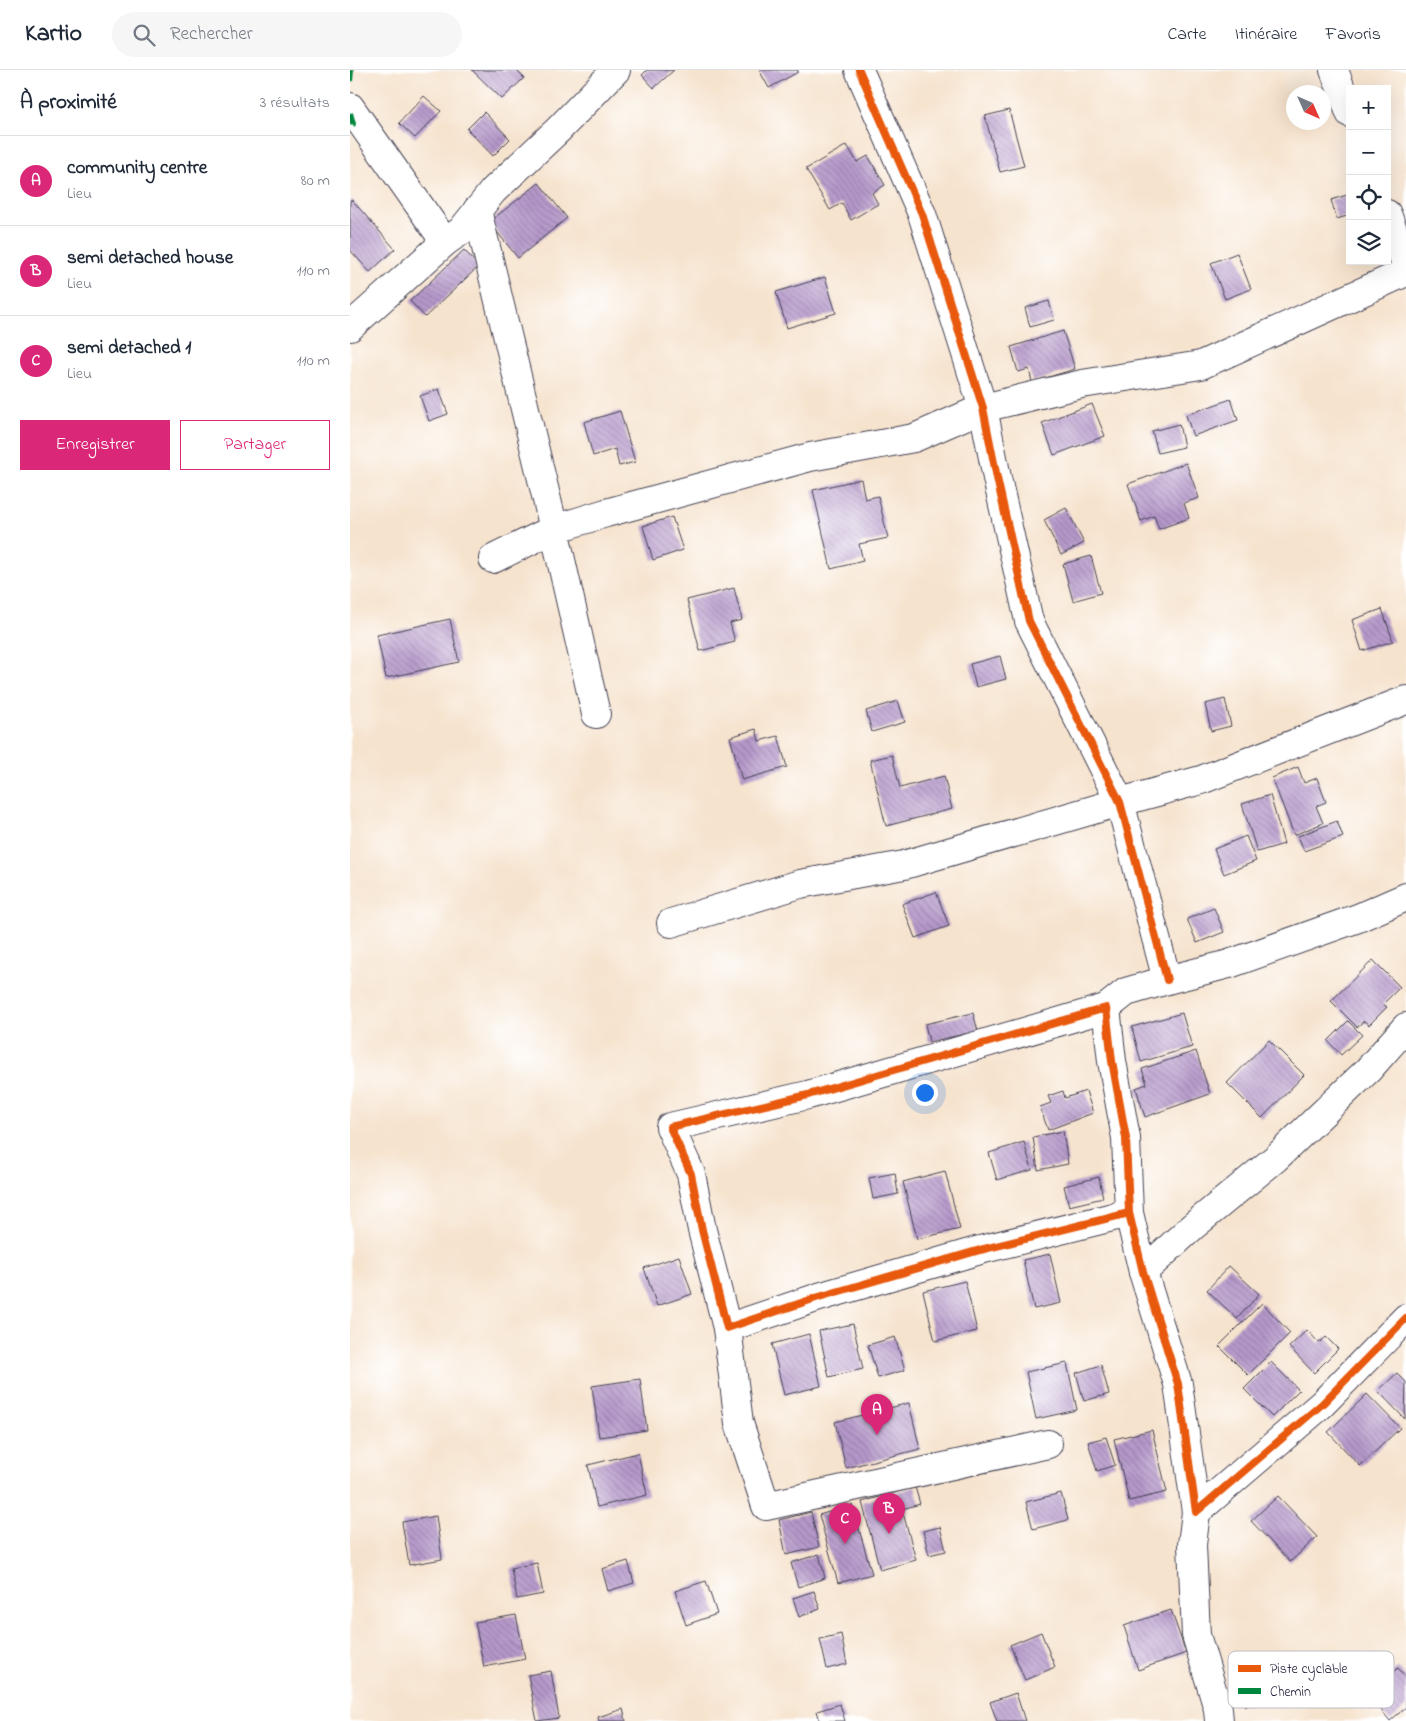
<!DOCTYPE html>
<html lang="fr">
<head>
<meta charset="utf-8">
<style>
  body { margin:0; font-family:"Indie Flower",sans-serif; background:#f6f6f7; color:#1f2937 }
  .controls { position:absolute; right:15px; top:15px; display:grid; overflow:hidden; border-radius:0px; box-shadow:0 5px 20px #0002 }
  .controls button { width:45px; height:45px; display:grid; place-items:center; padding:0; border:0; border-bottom:1px solid #e0e1e3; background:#fff; color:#1f2937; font:25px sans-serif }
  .compass { position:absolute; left:936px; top:15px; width:45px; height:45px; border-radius:50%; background:#fff; box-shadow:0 5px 20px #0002; rotate:135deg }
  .you { position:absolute; left:574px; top:1022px; width:18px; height:18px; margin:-12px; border:4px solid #fff; border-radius:50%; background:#1a73e8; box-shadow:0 0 0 8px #1a73e833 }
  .badge { display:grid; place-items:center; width:32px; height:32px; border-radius:50%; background:#db2777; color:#fff; font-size:16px; font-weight:700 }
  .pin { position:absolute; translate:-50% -41px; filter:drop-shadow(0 1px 2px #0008) }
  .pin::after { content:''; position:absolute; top:26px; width:18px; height:15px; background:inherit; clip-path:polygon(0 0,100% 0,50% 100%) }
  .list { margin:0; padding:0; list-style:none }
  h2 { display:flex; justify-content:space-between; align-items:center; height:65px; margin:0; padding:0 20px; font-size:21px }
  h2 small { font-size:16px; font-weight:400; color:#747a83 }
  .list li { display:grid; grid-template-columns:32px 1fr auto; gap:15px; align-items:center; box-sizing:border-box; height:90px; padding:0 20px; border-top:1px solid #e0e1e3 }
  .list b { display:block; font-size:19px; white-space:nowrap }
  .list p { margin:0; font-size:16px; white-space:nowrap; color:#747a83 }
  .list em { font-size:16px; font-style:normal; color:#747a83 }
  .actions { display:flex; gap:10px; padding:15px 20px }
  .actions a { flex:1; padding:11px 0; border:1px solid #db2777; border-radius:0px; text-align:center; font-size:18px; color:#db2777 }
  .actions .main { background:#db2777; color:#fff }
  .icon { flex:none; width:28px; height:28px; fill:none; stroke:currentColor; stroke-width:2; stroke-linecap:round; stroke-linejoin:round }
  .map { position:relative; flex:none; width:1056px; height:1651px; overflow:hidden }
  header { display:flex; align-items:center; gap:30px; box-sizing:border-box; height:70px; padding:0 25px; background:#fff; border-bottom:1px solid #e0e1e3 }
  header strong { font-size:24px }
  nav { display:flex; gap:28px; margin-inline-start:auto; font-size:18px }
  .search { width:350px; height:45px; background:#f6f6f7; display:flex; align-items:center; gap:12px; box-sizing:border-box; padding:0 18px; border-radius:28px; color:#747a83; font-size:19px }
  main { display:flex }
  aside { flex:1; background:#fff }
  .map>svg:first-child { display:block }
</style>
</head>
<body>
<header>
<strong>Kartio</strong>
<div class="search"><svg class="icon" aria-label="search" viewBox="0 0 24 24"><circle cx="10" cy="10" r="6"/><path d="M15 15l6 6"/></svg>Rechercher</div>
<nav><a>Carte</a><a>Itinéraire</a><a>Favoris</a></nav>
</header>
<main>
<aside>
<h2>À proximité<small>3 résultats</small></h2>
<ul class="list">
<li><span class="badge">A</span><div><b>community centre</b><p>Lieu</p></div><em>80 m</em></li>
<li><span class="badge">B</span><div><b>semi detached house</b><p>Lieu</p></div><em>110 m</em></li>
<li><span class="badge">C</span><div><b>semi detached 1</b><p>Lieu</p></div><em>110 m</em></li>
</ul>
<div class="actions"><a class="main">Enregistrer</a><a>Partager</a></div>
</aside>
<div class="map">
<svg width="1056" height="1651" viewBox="0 0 1056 1651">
  <defs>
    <pattern id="building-back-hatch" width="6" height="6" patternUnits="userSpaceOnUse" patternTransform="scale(1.25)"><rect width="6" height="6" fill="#b699cb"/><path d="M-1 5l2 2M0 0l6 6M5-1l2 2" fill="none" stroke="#947ca6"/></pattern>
  </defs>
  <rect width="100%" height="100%" fill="#fff"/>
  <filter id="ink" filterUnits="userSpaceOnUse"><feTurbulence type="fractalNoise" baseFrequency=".02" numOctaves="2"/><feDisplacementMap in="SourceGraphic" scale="10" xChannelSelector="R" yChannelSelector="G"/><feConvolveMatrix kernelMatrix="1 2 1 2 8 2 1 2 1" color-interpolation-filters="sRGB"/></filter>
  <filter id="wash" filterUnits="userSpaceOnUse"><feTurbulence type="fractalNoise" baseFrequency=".0096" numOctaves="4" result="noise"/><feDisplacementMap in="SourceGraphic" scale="20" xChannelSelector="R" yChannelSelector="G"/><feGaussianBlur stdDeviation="1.12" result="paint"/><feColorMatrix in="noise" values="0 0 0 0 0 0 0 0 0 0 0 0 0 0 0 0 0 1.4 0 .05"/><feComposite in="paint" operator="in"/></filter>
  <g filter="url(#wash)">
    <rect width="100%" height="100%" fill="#f6e3ce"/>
    <g id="blocks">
      <g fill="url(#building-back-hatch)">
        <path d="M122,0H166L174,8L152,29Z"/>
        <path d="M297,0H324L304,18L292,5Z"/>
        <path d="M409,0H448V2L419,18Z"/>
        <path d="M74,26L91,41L65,68L49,53Z"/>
        <path d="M659,40L674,96L650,102L635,46Z"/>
        <path d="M134,42L160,69L143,86L117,59Z"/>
        <path d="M497,75L507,92L518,86L535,115L522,123L528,134L501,150L492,133L480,140L456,99Z"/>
        <path d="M189,113L217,148L168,188L139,152Z"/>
        <path d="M1000,124V145L987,149L981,130Z"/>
        <path d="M2,130L45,179L20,202L0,180V131Z"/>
        <path d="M114,180L129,196L75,247L60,231Z"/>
        <path d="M887,183L901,219L875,229L861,193Z"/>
        <path d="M475,207L486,243L437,258L426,222Z"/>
        <path d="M699,231L704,250L680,257L675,238Z"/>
        <path d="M713,261L725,299L682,312L679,299L668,302L661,277Z"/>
        <path d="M89,319L98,344L79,351L70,326Z"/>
        <path d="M881,329L888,350L843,366L836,345Z"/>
        <path d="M742,334L755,366L704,385L692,353Z"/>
        <path d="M270,341L285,392L269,396L265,379L243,386L234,352Z"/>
        <path d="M829,354L834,377L808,383L802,361Z"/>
        <path d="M836,393L849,428L834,433L839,448L809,459L804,446L791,451L778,414Z"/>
        <path d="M511,409L515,429L528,426L538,468L509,474L513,491L481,499L463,420Z"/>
        <path d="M716,438L734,473L711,485L694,450Z"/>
        <path d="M322,447L333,480L303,490L293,456Z"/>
        <path d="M741,486L751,523L723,531L713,494Z"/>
        <path d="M384,518L392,550L380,553L385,572L350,581L337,530Z"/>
        <path d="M1032,539L1043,571L1012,581L1002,550Z"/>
        <path d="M100,549L109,592L36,608L27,565Z"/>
        <path d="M650,586L656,609L626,617L620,594Z"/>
        <path d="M875,629L881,656L861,661L855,634Z"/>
        <path d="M548,631L555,652L522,662L516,641Z"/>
        <path d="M406,659L409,671L428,666L437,697L392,710L380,667Z"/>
        <path d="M542,685L550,718L594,706L602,739L536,756L520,690Z"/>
        <path d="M948,697L954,713L967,708L976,732L966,736L973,753L944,765L922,708Z"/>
        <path d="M920,725L934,774L907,782L892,734Z"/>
        <path d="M987,751L993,767L954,781L948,766Z"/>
        <path d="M896,766L906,791L874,804L864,779Z"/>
        <path d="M586,822L599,856L565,868L552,834Z"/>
        <path d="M864,838L874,862L847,873L837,849Z"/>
        <path d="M1023,890L1050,917L1033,934L1037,937L1019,955L1014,951L1007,957L981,931Z"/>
        <path d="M623,943L628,961L579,972L575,954Z"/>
        <path d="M832,943L842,977L791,992L782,957Z"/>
        <path d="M998,951L1012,965L991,985L978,971Z"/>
        <path d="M919,970L954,1005L912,1048L877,1013Z"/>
        <path d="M846,981L860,1024L795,1047L786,1018L797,1014L792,999Z"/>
        <path d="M713,1021L715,1028L736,1021L743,1043L698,1060L690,1037L701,1033L698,1026Z"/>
        <path d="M713,1061L718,1094L688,1100L683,1067Z"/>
        <path d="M674,1072L682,1100L647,1110L639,1083Z"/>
        <path d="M595,1101L610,1159L567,1169L553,1112Z"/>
        <path d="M545,1103L548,1124L523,1129L519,1108Z"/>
        <path d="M749,1107L753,1128L719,1136L714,1116Z"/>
        <path d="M700,1184L711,1233L684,1239L673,1190Z"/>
        <path d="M329,1186L342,1224L307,1236L294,1198Z"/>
        <path d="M879,1196L909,1224L887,1249L857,1220Z"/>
        <path d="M615,1211L627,1261L585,1271L573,1221Z"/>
        <path d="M912,1233L940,1263L898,1305L869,1276Z"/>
        <path d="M503,1254L513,1299L479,1307L469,1261Z"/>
        <path d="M957,1260L969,1273L976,1267L988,1279L964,1303L939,1277Z"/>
        <path d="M459,1264L471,1316L434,1325L422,1274Z"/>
        <path d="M545,1267L555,1300L528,1308L518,1275Z"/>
        <path d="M921,1292L949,1320L922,1347L894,1319Z"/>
        <path d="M717,1293L727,1340L686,1349L676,1302Z"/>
        <path d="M751,1295L759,1324L734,1331L726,1303Z"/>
        <path d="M1047,1303L1056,1312L1055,1349L1028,1321Z"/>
        <path d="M290,1309L297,1360L249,1367L242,1316Z"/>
        <path d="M1017,1324L1050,1358L1010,1396L978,1362Z"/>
        <path d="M559,1333L570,1379L496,1398L485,1352Z"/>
        <path d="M802,1360L817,1422L779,1431L764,1369Z"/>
        <path d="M756,1367L765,1395L747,1401L738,1372Z"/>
        <path d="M288,1383L297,1425L247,1437L238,1395Z"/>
        <path d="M565,1417L570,1434L552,1439L566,1490L530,1500L512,1432Z"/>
        <path d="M711,1423L718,1450L683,1459L676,1432Z"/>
        <path d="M928,1426L967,1467L940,1492L901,1451Z"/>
        <path d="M502,1435L522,1504L488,1513L469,1445Z"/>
        <path d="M461,1442L469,1477L436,1485L429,1450Z"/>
        <path d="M86,1446L92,1489L59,1495L52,1452Z"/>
        <path d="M590,1457L596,1481L579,1485L573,1461Z"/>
        <path d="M469,1484L475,1508L448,1517L441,1493Z"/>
        <path d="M278,1491L284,1513L258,1521L252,1499Z"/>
        <path d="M187,1493L193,1524L167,1529L161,1498Z"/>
        <path d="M356,1511L367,1544L336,1555L325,1521Z"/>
        <path d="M464,1521L470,1539L449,1547L443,1528Z"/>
        <path d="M821,1540L836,1583L788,1600L774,1556Z"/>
        <path d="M166,1545L175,1589L134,1597L125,1552Z"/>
        <path d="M691,1562L705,1597L675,1610L660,1575Z"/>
        <path d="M491,1564L497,1594L477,1599L470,1569Z"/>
        <path d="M1048,1598L1056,1607V1637L1040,1651L1018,1624Z"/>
        <path d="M201,1601L209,1648L187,1651L178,1605Z"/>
        <path d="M889,1606L908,1625L896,1636L878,1617Z"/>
        <path d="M666,1623L675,1651H647L640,1632Z"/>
        <path d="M490,1634L495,1651H470L467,1641Z"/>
        <path d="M273,1639L276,1651H249L248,1647Z"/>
      </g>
    </g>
  </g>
  <g filter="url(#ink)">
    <use href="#blocks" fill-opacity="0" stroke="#423f51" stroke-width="1"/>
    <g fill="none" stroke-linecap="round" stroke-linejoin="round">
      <g stroke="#423f51" stroke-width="30">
        <g id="minor">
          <path d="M509,0L572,144L633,338L647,408L679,551L770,732L817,910"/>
          <path d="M984,0L1000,43"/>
          <path d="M0,37L95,172"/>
          <path d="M127,140L204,459L246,644"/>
          <path d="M1037,144L1056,194"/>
          <path d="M0,257L95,172L111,161L143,121L208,60L266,0"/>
          <path d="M143,489L204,459L256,443L460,387L564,368L633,338L732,314L851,295L1056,202"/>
          <path d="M321,853L450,814L554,795L770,732L851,710L1056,630"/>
          <path d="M756,938L776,922L817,910L879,894L1008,848L1056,827"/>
          <path d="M779,1143L630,1180L469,1227L377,1258L352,1160L341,1104L320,1057L458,1025L756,938L762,991L776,1068L779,1143L793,1202L828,1314L846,1442L972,1334L1056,1248"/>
          <path d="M793,1202L842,1157L926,1088L1018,1000L1056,957"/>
          <path d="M377,1258L389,1353L416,1436L698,1374"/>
          <path d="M846,1442L842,1475L846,1565L868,1639L869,1651"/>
        </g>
      </g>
      <use href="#minor" stroke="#fff" stroke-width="28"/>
      <g stroke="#00873e" stroke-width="6" stroke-dasharray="12 6" stroke-linecap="butt">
        <path d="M0,11L1,0"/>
        <path d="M0,43L3,54L0,56"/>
      </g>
      <g stroke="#fff" stroke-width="11">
        <g id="cycleway">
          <path d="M509,0L572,144L633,338L647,408L679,551L770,732L817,910"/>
          <path d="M779,1143L630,1180L469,1227L377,1258L352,1160L341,1104L320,1057L458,1025L756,938L762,991L776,1068L779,1143L793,1202L828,1314L846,1442L972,1334L1056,1248"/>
        </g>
      </g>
      <use href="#cycleway" stroke="#e8590c" stroke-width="8"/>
    </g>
  </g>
  <rect x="878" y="1581" width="166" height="57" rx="8" fill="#fff" stroke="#bdbdc4" stroke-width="1"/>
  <rect x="888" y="1595" width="23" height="7" fill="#e8590c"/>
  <rect x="888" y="1618" width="23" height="6" fill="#00873e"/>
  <g font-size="14" fill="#22223b">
    <text x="920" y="1603">Piste cyclable</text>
    <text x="920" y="1626">Chemin</text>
  </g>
</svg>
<div class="controls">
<button>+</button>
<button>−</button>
<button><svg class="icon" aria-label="locate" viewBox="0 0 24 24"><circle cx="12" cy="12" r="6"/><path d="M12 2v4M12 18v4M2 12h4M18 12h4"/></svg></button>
<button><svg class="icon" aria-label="layers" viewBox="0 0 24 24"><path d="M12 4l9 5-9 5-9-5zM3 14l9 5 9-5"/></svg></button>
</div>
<svg class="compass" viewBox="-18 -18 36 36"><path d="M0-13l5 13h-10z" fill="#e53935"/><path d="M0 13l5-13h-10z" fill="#747a83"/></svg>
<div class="you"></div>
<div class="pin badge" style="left:527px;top:1365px">A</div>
<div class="pin badge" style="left:539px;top:1464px">B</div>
<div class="pin badge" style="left:495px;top:1474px">C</div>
</div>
</main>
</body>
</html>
